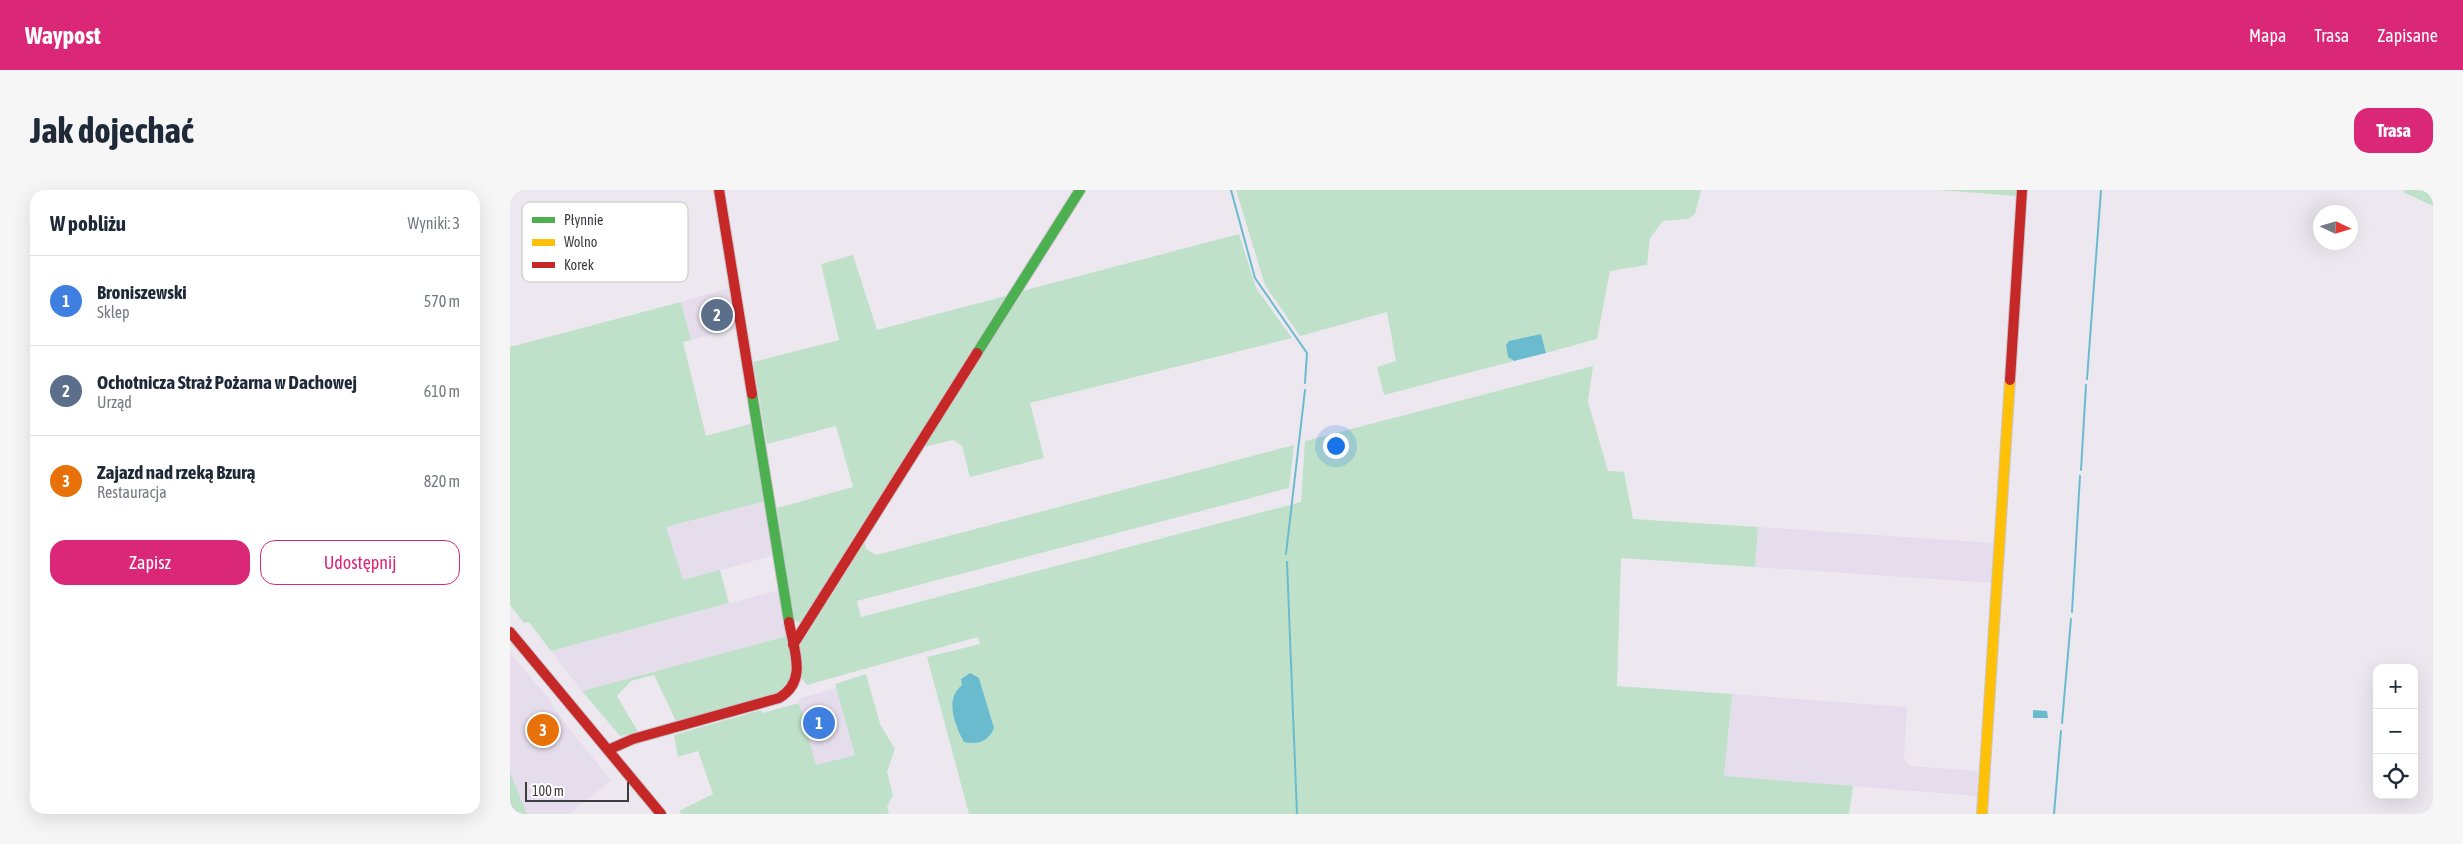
<!DOCTYPE html>
<html lang="pl">
<head>
<meta charset="utf-8">
<style>
  body { margin:0; font-family:"Asap Condensed",sans-serif; background:#f6f6f7; color:#1f2937 }
  .controls { position:absolute; right:15px; bottom:15px; display:grid; overflow:hidden; border-radius:10px; box-shadow:0 5px 20px #0002 }
  .controls button { width:45px; height:45px; display:grid; place-items:center; padding:0; border:0; border-bottom:1px solid #e0e1e3; background:#fff; color:#1f2937; font:25px sans-serif }
  .compass { position:absolute; left:1803px; top:15px; width:45px; height:45px; border-radius:50%; background:#fff; box-shadow:0 5px 20px #0002; rotate:94deg }
  .scale { position:absolute; left:15px; bottom:12px; width:104px; box-sizing:border-box; padding-left:5px; border:2px solid #3e3b41; border-top:0; font-size:14px; line-height:18px; white-space:nowrap; color:#3e3b41; -webkit-text-stroke:4px #fff; paint-order:stroke }
  .you { position:absolute; left:825px; top:255px; width:18px; height:18px; margin:-12px; border:4px solid #fff; border-radius:50%; background:#1a73e8; box-shadow:0 0 0 8px #1a73e833 }
  .badge { display:grid; place-items:center; width:32px; height:32px; border-radius:50%; background:#db2777; color:#fff; font-size:16px; font-weight:700 }
  .pin { position:absolute; translate:-50% -50%; border:2px solid #fff; box-shadow:0 1px 5px #0006 }
  .list { margin:0; padding:0; list-style:none }
  h2 { display:flex; justify-content:space-between; align-items:center; height:65px; margin:0; padding:0 20px; font-size:21px }
  h2 small { font-size:16px; font-weight:400; color:#747a83 }
  .list li { display:grid; grid-template-columns:32px 1fr auto; gap:15px; align-items:center; box-sizing:border-box; height:90px; padding:0 20px; border-top:1px solid #e0e1e3 }
  .list b { display:block; font-size:19px; white-space:nowrap }
  .list p { margin:0; font-size:16px; white-space:nowrap; color:#747a83 }
  .list em { font-size:16px; font-style:normal; color:#747a83 }
  .actions { display:flex; gap:10px; padding:15px 20px }
  .actions a { flex:1; padding:11px 0; border:1px solid #db2777; border-radius:15px; text-align:center; font-size:18px; color:#db2777 }
  .actions .main { background:#db2777; color:#fff }
  .icon { flex:none; width:28px; height:28px; fill:none; stroke:currentColor; stroke-width:2; stroke-linecap:round; stroke-linejoin:round }
  .map { position:relative; flex:none; width:1923px; height:624px; overflow:hidden; border-radius:15px }
  header { display:flex; align-items:center; gap:30px; box-sizing:border-box; height:70px; padding:0 25px; background:#db2777; color:#fff }
  header strong { font-size:24px }
  nav { display:flex; gap:28px; margin-inline-start:auto; font-size:18px }
  .intro { display:flex; align-items:center; justify-content:space-between; box-sizing:border-box; height:120px; padding:0 30px }
  h1 { margin:0; font-size:35px }
  .button { padding:12px 22px; border-radius:15px; background:#db2777; color:#fff; font-size:18px; font-weight:700 }
  main { display:flex; gap:30px; padding:0 30px }
  aside { flex:1; background:#fff; border-radius:15px; box-shadow:0 5px 20px #0002 }
  .map>svg:first-child { display:block }
</style>
</head>
<body>
<header>
<strong>Waypost</strong>
<nav><a>Mapa</a><a>Trasa</a><a>Zapisane</a></nav>
</header>
<div class="intro"><h1>Jak dojechać</h1><a class="button">Trasa</a></div>
<main>
<aside>
<h2>W pobliżu<small>Wyniki: 3</small></h2>
<ul class="list">
<li><span class="badge" style="background:#3f7fe0">1</span><div><b>Broniszewski</b><p>Sklep</p></div><em>570 m</em></li>
<li><span class="badge" style="background:#5c6f8a">2</span><div><b>Ochotnicza Straż Pożarna w Dachowej</b><p>Urząd</p></div><em>610 m</em></li>
<li><span class="badge" style="background:#e8710a">3</span><div><b>Zajazd nad rzeką Bzurą</b><p>Restauracja</p></div><em>820 m</em></li>
</ul>
<div class="actions"><a class="main">Zapisz</a><a>Udostępnij</a></div>
</aside>
<div class="map">
<svg width="1923" height="624" viewBox="0 0 1923 624">
  <rect width="100%" height="100%" fill="#ede8f0"/>
  <g fill="#e6ddec">
    <path d="M220,98L227,138L181,150L171,112Z"/>
    <path d="M256,311L265,365L173,391L156,337Z"/>
    <path d="M1248,337L1484,353L1482,393L1245,377Z"/>
    <path d="M269,400L277,446L72,501L41,461Z"/>
    <path d="M0,463L42,512L41,514L60,540L101,590L59,624H0Z"/>
    <path d="M326,498L345,565L306,575L288,509Z"/>
    <path d="M1222,504L1397,517L1394,568L1400,576L1468,581L1467,606L1214,586Z"/>
  </g>
  <g fill="#bfe1ca" fill-rule="evenodd">
    <path d="M726,0H1191L1185,24L1178,29L1153,31L1140,48L1137,75L1100,81L1087,149L1036,163L1031,144L996,155L998,167L1004,171L874,205L867,177L886,171L877,122L790,146L755,95Z"/>
    <path d="M1428,0H1506V6Z"/>
    <path d="M1894,0H1923V16L1893,2Z"/>
    <path d="M729,44L746,98L782,148L520,213L534,268L460,287L452,256L443,250L414,257L512,101Z"/>
    <path d="M343,65L367,140L499,105L295,430L289,433L283,430L267,318L343,297L326,236L257,254L243,172L329,150L311,74Z"/>
    <path d="M171,112L181,150L173,152L196,246L243,233L256,311L156,337L173,390L210,380L219,413L41,461L19,432L14,433L0,415V157Z"/>
    <path d="M1083,176L1078,212L1098,281L1114,282L1123,329L1248,337L1245,377L1111,368L1107,496L1222,504L1214,586L1343,596L1339,624H459L417,467L470,454L468,447L297,495L292,489L288,458L355,352L356,359L366,365L784,255L779,298L347,411L351,427L791,312L795,251ZM469,488L484,538L446,537L442,517L447,499Z"/>
    <path d="M277,446C280,466 290,489 272,502L166,531L144,485L121,491L107,506L128,542L110,546L72,501Z"/>
    <path d="M356,484L370,534L385,559L377,582L383,605L377,617L379,624H171L169,621L203,604L188,561L168,567L164,545L251,520L252,523L289,513L306,575L345,565L325,494Z"/>
    <path d="M0,582L17,624H0Z"/>
  </g>
  <g fill="#6bbbce">
    <path d="M1031,144L1036,163L1004,171L998,167L996,155L999,151Z"/>
    <path d="M460,483L469,488L484,538C478,552 467,555 454,552C445,535 434,509 452,495L451,489Z"/>
    <path d="M1523,520L1537,521L1538,528H1523Z"/>
  </g>
  <g fill="none" stroke-linecap="round" stroke-linejoin="round">
    <g stroke="#6bbbce" stroke-width="2">
      <path d="M721,0L745,88L797,163L795,193"/>
      <path d="M1577,189L1591,0"/>
      <path d="M1571,280L1576,195"/>
      <path d="M776,364L795,200"/>
      <path d="M777,372L787,624"/>
      <path d="M1562,422L1570,286"/>
      <path d="M1552,533L1561,429"/>
      <path d="M1544,624L1551,541"/>
    </g>
    <g stroke="#cac6cc" stroke-width="12">
      <g id="fast">
        <path d="M467,163L570,0"/>
        <path d="M242,204L279,432"/>
      </g>
    </g>
    <g stroke="#cac6cc" stroke-width="12">
      <path id="slow" d="M1472,624L1500,190"/>
    </g>
    <g stroke="#cac6cc" stroke-width="12">
      <g id="jam">
        <path d="M209,0L242,204"/>
        <path d="M1500,190L1512,0"/>
        <path d="M0,442L151,624"/>
        <path d="M283,455L467,163"/>
        <path d="M98,560L123,549L269,508C298,491 284,461 279,432"/>
      </g>
    </g>
    <use href="#fast" stroke="#4caf50" stroke-width="10"/>
    <use href="#slow" stroke="#ffc107" stroke-width="10"/>
    <use href="#jam" stroke="#c62828" stroke-width="10"/>
  </g>
  <rect x="12" y="12" width="166" height="80" rx="8" fill="#fff" stroke="#c5c4c6" stroke-width="1"/>
  <rect x="22" y="27" width="23" height="6" fill="#4caf50"/>
  <rect x="22" y="49" width="23" height="7" fill="#ffc107"/>
  <rect x="22" y="72" width="23" height="6" fill="#c62828"/>
  <g font-size="14" fill="#3e3b41">
    <text x="54" y="35">Płynnie</text>
    <text x="54" y="57">Wolno</text>
    <text x="54" y="80">Korek</text>
  </g>
</svg>
<div class="controls">
<button>+</button>
<button>−</button>
<button><svg class="icon" aria-label="locate" viewBox="0 0 24 24"><circle cx="12" cy="12" r="6"/><path d="M12 2v4M12 18v4M2 12h4M18 12h4"/></svg></button>
</div>
<svg class="compass" viewBox="-18 -18 36 36"><path d="M0-13l5 13h-10z" fill="#e53935"/><path d="M0 13l5-13h-10z" fill="#747a83"/></svg>
<div class="scale">100 m</div>
<div class="you"></div>
<div class="pin badge" style="left:309px;top:533px;background:#3f7fe0">1</div>
<div class="pin badge" style="left:207px;top:125px;background:#5c6f8a">2</div>
<div class="pin badge" style="left:33px;top:540px;background:#e8710a">3</div>
</div>
</main>
</body>
</html>
